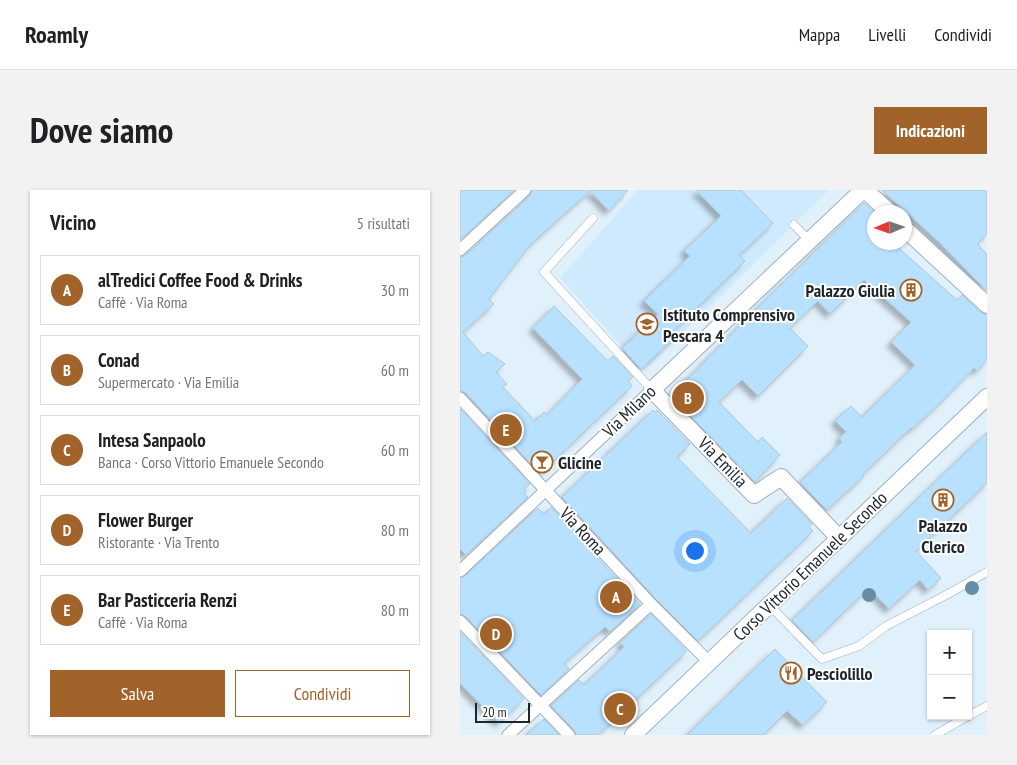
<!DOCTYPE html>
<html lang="it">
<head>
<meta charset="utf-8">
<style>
  body { margin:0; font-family:"PT Sans Narrow",sans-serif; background:#f2f2f2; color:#202124 }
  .controls { position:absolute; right:15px; bottom:15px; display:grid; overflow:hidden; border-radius:0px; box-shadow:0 1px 4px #0004 }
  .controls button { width:45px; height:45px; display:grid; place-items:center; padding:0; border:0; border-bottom:1px solid #e0e0e0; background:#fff; color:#202124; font:25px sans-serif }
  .compass { position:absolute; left:407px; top:15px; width:45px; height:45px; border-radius:50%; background:#fff; box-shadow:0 1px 4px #0004; rotate:268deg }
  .scale { position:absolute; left:15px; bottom:12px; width:55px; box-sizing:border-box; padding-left:5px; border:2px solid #1d252a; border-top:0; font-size:14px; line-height:18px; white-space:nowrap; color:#1d252a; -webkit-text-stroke:4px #fff; paint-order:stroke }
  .you { position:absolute; left:234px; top:360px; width:18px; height:18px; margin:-12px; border:4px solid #fff; border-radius:50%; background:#1a73e8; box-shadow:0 0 0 8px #1a73e833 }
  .badge { display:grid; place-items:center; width:32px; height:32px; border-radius:50%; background:#a1632a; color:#fff; font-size:16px; font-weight:700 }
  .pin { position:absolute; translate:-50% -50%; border:2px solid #fff; box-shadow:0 1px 5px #0006 }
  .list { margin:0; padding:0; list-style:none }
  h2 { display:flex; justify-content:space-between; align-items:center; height:65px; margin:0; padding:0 20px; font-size:21px }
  h2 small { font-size:16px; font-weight:400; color:#757577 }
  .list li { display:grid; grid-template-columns:32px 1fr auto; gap:15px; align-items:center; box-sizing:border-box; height:70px; margin:0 10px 10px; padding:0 10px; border:1px solid #e0e0e0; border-radius:0px }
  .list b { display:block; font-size:19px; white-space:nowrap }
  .list p { margin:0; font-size:16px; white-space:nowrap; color:#757577 }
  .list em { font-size:16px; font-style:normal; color:#757577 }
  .actions { display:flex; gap:10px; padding:15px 20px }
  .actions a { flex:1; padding:11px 0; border:1px solid #a1632a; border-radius:0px; text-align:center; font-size:18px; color:#a1632a }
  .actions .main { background:#a1632a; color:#fff }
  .map { position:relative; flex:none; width:527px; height:545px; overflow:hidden; border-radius:0px }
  header { display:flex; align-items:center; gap:30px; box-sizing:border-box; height:70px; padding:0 25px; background:#fff; border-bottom:1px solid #e0e0e0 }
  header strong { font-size:24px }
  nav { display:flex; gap:28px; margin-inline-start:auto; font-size:18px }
  .intro { display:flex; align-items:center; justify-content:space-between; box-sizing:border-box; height:120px; padding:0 30px }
  h1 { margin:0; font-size:35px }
  .button { padding:12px 22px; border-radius:0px; background:#a1632a; color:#fff; font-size:18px; font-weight:700 }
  main { display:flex; gap:30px; padding:0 30px }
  aside { flex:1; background:#fff; border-radius:0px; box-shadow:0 1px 4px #0004 }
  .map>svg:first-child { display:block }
</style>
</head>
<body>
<header>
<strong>Roamly</strong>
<nav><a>Mappa</a><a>Livelli</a><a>Condividi</a></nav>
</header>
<div class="intro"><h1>Dove siamo</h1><a class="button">Indicazioni</a></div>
<main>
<aside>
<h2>Vicino<small>5 risultati</small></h2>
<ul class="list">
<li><span class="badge">A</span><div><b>alTredici Coffee Food &amp; Drinks</b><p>Caffè · Via Roma</p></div><em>30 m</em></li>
<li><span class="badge">B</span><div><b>Conad</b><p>Supermercato · Via Emilia</p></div><em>60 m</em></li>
<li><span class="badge">C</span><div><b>Intesa Sanpaolo</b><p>Banca · Corso Vittorio Emanuele Secondo</p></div><em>60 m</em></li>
<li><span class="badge">D</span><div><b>Flower Burger</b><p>Ristorante · Via Trento</p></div><em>80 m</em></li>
<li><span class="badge">E</span><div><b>Bar Pasticceria Renzi</b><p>Caffè · Via Roma</p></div><em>80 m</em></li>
</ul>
<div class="actions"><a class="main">Salva</a><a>Condividi</a></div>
</aside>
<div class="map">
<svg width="527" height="545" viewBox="0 0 527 545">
  <defs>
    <filter id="shadow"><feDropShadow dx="-4.5" dy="4.5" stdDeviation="2.5" flood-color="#0004"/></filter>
  </defs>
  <rect width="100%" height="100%" fill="#e1f1fc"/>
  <path fill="#d0eafd" d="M178,0H369L184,181L100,88Z"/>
  <g fill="#b7e1ff" stroke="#b2c5d3" filter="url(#shadow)">
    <path d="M0,0H54L0,50Z"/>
    <path d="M72,0H168L149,21L130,1L70,55L29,109L34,114L3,142L23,166L28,162L45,174L36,182L47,194L43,197L75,231L84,222L87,225L122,189L73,138L94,116L148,171L153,166L173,187L168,191L172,196L80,284L6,203L0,201V67L5,66L70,6Z"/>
    <path d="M236,0H281L313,33L279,65L285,71L213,141L217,145L181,179L162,158L198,124L184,111L230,66L224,61L261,26Z"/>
    <path d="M422,0H527V44L517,54L527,64V101L479,52Z"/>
    <path d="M404,13L414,22V52H432L497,110L502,105L520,122L527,125V170L517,181L514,178L478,215L452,239L451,238L403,284L404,286L367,320L340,292L382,252L379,248L386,242L375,231L391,216L402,227L455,175L431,152L451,132L404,90L370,124L358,111L330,138L348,156L298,206L282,190L259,212L298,252L302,247L320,265L295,292L211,206L286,129Z"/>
    <path d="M0,219L70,294L64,299L66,301L64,303L68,307L6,365L0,359Z"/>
    <path d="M193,220L195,222L197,220L230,254L217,267L291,343L327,308L352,334L349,337L353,341L238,451L196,409L102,307Z"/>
    <path d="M527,242V293L456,361L481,388L468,400L460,390L429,419L409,398L353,452L332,430Z"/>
    <path d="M91,317L180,414L150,442L145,437L104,473L109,479L81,505L5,426L0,424V388L5,386L78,318L84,324Z"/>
    <path d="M191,424L227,461L138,545H116L114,540L91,516L119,490L124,495L164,457L160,453Z"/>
    <path d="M0,442L64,509L39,533L0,493Z"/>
    <path d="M315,459L353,498L367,512L343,535L327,521L303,545H227Z"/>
    <path d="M84,529L99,545H66Z"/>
  </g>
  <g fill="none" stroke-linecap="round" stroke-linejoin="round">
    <g stroke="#9eb0bd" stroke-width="9">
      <g id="service">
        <path d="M133,28L84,82L192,200"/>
        <path d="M334,35L350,51"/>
        <path d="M309,415L362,469L399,456L426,436L488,404L527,382"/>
        <path d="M508,526L527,516"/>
        <path d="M475,545L508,526"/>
      </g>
    </g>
    <g stroke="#9eb0bd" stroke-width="13">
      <g id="pedestrian">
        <path d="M0,60L65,0"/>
        <path d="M0,208L191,414L249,472"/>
        <path d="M0,381L192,200"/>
        <path d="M0,431L109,545"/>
        <path d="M48,545L191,414"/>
      </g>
    </g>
    <g stroke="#9eb0bd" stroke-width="18">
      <g id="minor">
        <path d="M405,0L429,22"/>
        <path d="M444,38L527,115"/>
        <path d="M379,348L321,287L294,305L192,200L403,0"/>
        <path d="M173,545L527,207"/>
      </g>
    </g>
    <use href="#service" stroke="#fff" stroke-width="8"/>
    <use href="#pedestrian" stroke="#fff" stroke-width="11"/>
    <use href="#minor" stroke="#fff" stroke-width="16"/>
  </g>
  <g fill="#658ea4">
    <circle cx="512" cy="398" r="7"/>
    <circle cx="409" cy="405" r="7"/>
  </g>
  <defs>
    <g id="building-ring" transform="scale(1.125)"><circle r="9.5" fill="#fff" stroke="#a1632a" stroke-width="1.5"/><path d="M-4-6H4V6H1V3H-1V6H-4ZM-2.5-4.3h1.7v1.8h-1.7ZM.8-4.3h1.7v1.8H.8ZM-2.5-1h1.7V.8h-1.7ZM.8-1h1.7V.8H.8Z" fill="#a1632a"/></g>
    <g id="school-ring" transform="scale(1.125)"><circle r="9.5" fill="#fff" stroke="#a1632a" stroke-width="1.5"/><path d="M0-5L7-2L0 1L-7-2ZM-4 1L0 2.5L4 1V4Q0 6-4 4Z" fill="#a1632a"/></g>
    <g id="bar-ring" transform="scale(1.125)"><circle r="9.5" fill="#fff" stroke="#a1632a" stroke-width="1.5"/><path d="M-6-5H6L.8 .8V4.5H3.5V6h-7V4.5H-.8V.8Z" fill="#a1632a"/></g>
    <g id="restaurant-ring" transform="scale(1.125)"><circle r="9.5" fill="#fff" stroke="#a1632a" stroke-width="1.5"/><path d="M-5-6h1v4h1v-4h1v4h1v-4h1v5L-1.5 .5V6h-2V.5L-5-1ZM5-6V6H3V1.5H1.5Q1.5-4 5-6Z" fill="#a1632a"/></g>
  </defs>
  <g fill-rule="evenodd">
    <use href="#building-ring" x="451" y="100"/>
    <use href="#school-ring" x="187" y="134"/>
    <use href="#bar-ring" x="82" y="272"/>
    <use href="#building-ring" x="483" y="310"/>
    <use href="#restaurant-ring" x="331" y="483"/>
  </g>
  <g text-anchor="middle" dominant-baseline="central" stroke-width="4" stroke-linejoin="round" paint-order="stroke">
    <g font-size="18" font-weight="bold" fill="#1d252a" stroke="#fff" text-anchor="start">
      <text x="435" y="100" text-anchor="end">Palazzo Giulia</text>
      <text x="203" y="124">Istituto Comprensivo<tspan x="203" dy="21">Pescara 4</tspan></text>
      <text x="98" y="272">Glicine</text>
      <text x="483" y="335" text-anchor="middle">Palazzo<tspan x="483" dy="21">Clerico</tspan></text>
      <text x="347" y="483">Pesciolillo</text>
    </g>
    <g font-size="18" fill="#1d252a" stroke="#fff">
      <text transform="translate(169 221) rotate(-44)">Via Milano</text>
      <text transform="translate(263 272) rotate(46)">Via Emilia</text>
      <text transform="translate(123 341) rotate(47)">Via Roma</text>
      <text transform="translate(350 376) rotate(-44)">Corso Vittorio Emanuele Secondo</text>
    </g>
  </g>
</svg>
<div class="controls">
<button>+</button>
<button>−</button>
</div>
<svg class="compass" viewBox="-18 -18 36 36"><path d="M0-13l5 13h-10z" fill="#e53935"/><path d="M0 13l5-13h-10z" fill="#757577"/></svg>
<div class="scale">20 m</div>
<div class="you"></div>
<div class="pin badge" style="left:156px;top:407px">A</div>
<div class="pin badge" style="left:228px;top:208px">B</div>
<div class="pin badge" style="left:160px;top:519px">C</div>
<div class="pin badge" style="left:36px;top:444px">D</div>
<div class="pin badge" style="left:46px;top:240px">E</div>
</div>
</main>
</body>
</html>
